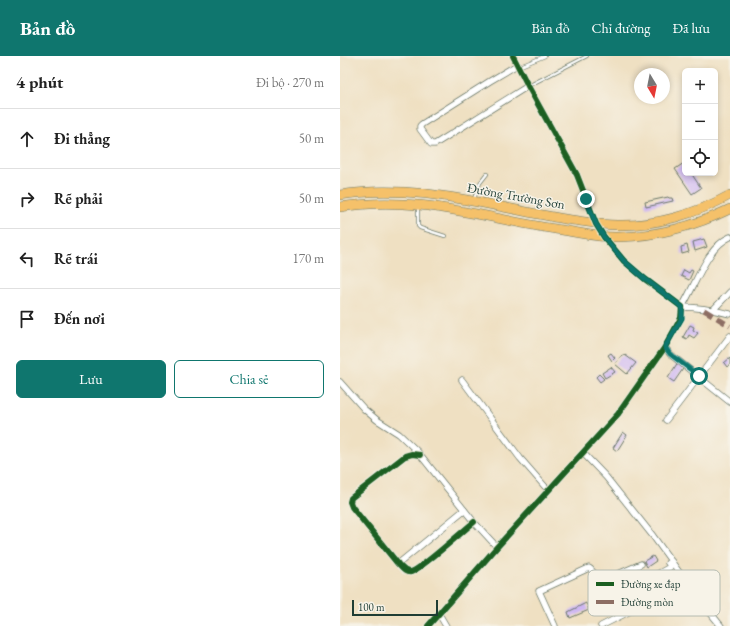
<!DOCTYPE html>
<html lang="vi">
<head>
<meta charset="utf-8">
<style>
  body { margin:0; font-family:"EB Garamond",serif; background:#f2f2f2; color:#222 }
  .controls { position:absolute; right:12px; top:12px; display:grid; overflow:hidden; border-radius:6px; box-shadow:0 2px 6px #0003 }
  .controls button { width:36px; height:36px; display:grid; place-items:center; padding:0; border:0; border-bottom:1px solid #e0e0e0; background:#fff; color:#222; font:20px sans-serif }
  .compass { position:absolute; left:294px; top:12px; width:36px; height:36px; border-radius:50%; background:#fff; box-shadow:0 2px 6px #0003; rotate:170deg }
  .scale { position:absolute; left:12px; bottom:10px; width:86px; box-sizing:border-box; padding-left:4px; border:2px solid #1f3d34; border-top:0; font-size:11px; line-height:14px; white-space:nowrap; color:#1f3d34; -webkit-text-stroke:3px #f7f3e8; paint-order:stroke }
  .stop { position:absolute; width:12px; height:12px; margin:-9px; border:3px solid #0f766e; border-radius:50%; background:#fff }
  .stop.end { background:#0f766e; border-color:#fff; box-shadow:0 1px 4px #0008 }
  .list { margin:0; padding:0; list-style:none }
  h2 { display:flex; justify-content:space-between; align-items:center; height:52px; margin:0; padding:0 16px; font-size:17px }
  h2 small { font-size:13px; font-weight:400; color:#767676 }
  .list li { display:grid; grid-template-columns:26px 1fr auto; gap:12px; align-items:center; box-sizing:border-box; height:60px; padding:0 16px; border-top:1px solid #e0e0e0 }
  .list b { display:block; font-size:15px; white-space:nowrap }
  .list em { font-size:13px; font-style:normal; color:#767676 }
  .actions { display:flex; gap:8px; padding:12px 16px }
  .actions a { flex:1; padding:9px 0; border:1px solid #0f766e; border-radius:6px; text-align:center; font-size:14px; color:#0f766e }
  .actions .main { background:#0f766e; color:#fff }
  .icon { flex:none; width:22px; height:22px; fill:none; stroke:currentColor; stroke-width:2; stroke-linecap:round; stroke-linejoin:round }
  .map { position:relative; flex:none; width:390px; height:570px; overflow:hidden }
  header { display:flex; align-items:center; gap:24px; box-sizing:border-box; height:56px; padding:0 20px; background:#0f766e; color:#fff }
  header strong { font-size:19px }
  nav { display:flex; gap:22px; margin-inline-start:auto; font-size:14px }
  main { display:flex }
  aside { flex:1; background:#fff }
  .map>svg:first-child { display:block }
</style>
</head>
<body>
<header>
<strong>Bản đồ</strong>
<nav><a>Bản đồ</a><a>Chỉ đường</a><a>Đã lưu</a></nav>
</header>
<main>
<aside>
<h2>4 phút<small>Đi bộ · 270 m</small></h2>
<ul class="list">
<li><svg class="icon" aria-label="ahead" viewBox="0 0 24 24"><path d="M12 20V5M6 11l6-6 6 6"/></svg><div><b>Đi thẳng</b></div><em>50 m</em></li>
<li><svg class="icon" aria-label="right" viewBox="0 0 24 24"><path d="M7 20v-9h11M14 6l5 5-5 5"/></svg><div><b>Rẽ phải</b></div><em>50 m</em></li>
<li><svg class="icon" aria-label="left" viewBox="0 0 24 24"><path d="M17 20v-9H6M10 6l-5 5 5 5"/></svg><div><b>Rẽ trái</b></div><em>170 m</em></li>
<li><svg class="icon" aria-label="arrive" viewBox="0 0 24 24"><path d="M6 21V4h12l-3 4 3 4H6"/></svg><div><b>Đến nơi</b></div></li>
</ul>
<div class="actions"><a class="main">Lưu</a><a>Chia sẻ</a></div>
</aside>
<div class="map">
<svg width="390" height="570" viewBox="0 0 390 570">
  <rect width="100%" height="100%" fill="#f7f3e8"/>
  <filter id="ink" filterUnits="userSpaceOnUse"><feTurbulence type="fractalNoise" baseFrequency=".025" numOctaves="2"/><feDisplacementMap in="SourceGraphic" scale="8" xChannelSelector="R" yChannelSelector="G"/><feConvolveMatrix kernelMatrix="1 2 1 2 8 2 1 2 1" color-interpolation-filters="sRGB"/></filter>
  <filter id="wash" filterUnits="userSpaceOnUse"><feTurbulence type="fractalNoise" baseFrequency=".012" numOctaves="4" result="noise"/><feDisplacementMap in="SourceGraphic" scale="16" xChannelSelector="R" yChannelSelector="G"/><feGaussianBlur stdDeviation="0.9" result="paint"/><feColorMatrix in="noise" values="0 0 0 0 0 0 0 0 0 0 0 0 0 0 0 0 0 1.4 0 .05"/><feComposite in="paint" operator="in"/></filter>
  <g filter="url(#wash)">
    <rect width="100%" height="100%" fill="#efe0c2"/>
    <g id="blocks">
      <g fill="#ceb6f3">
        <path d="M344,107L345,117H351L361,132L352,138L335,113Z"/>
        <path d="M328,141L329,142H332L333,145L306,151L305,146Z"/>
        <path d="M364,183L367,191L355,195L353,186Z"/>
        <path d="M347,189L349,196L342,198L341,191Z"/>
        <path d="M344,214L349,217L351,214L353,215L349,224L341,220Z"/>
        <path d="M350,269L354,271L353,274L358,277L354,282L349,279L347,283L343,281Z"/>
        <path d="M271,297L275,302L272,305L268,299Z"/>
        <path d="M282,299L284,300L285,299L296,307L287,318L275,308Z"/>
        <path d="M390,302V309L387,311L384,307Z"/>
        <path d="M338,306L345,310L334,326L328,322Z"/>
        <path d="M271,311L275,316L265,322L262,317Z"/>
        <path d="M259,318L264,323L260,326L256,321Z"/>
        <path d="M283,376L287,379L277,395L273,392Z"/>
        <path d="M313,500L316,505L307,511L304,505Z"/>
        <path d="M246,547L249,554L230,562L228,556Z"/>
      </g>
    </g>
  </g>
  <g filter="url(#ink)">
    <use href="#blocks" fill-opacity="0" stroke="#687666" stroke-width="1"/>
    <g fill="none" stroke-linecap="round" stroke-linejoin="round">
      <g stroke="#687666" stroke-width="4">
        <g id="service">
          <path d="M178,11L205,0"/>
          <path d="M188,30L247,0"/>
          <path d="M134,143L140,127L147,118"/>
          <path d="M78,151V170L80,172L105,180"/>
        </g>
      </g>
      <g stroke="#687666" stroke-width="7">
        <g id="minor">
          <path d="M177,9L150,25L82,68L80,70V73L91,88H95L188,30"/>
          <path d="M390,181C367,191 355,230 342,251C358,251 374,254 390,258"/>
          <path d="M373,254L390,236"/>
          <path d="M325,291L330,298L390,346"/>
          <path d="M122,324L180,402L208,434"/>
          <path d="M0,326L24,353L37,364L59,378L78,396L134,466L157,491"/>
          <path d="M326,364L390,280"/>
          <path d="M243,397L266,421L313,480L352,534L381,570"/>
          <path d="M80,399L72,398L65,400L11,442L10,446L12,451L58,508C62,512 65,517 71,516C80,514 124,474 134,466"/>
          <path d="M58,508L124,454"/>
          <path d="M271,530L273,534C286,531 301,519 314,520"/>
          <path d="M99,558L106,570"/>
          <path d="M88,570L157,491L278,358L325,291L341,262L342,251L305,223L284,205L264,181L256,168L237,119L188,30L173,0"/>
          <path d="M215,570L199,535L249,512C254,515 255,521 259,525H262L301,508"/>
          <path d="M261,570L326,537L314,520L330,511V509L328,507L332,506"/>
        </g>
      </g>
      <g stroke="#687666" stroke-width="10">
        <g id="trunk">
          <path d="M0,139C75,126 152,151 225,163C242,165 259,169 277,169C315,170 356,158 390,139"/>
          <path d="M0,151C78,138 146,163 222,174C241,177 260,182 279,181C318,180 355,170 390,153"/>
        </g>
      </g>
      <use href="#service" stroke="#fff" stroke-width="2.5"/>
      <use href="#minor" stroke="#fff" stroke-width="5.5"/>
      <use href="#trunk" stroke="#f5c16b" stroke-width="9"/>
      <path stroke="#8d6e63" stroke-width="5" stroke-dasharray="10 5" stroke-linecap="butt" d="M364,254L390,270"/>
      <g stroke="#f7f3e8" stroke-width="8">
        <g id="cycleway">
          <path d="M80,399L72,398L65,400L11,442L10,446L12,451L58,508C62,512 65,517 71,516C80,514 124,474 134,466"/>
          <path d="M88,570L157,491L278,358L325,291L341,262L342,251L305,223L284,205L264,181L256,168L237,119L188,30L173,0"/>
        </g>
      </g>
      <use href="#cycleway" stroke="#1b5e20" stroke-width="6"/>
    </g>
  </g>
  <g fill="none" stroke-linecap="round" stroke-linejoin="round" filter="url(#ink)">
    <path stroke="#0f766e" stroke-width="5" d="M246,143L256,168L264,181L284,205L305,223L342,251V262L325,291L330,298L359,320"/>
  </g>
  <g text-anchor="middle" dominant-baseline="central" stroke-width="3" stroke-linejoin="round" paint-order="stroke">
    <g font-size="13" fill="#1f3d34" stroke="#f7f3e8">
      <text transform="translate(176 140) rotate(10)">Đường Trường Sơn</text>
    </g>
  </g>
  <rect x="248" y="514" width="132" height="46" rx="6" fill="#f7f3e8" stroke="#b6bcb2" stroke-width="1"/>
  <rect x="256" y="526" width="18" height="4" fill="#1b5e20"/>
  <rect x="256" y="544" width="18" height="4" fill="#8d6e63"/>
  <g font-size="11" fill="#1f3d34">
    <text x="281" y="532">Đường xe đạp</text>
    <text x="281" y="550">Đường mòn</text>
  </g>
</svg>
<div class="controls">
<button>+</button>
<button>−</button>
<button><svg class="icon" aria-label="locate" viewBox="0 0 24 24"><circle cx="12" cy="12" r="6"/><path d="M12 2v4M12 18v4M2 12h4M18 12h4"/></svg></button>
</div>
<svg class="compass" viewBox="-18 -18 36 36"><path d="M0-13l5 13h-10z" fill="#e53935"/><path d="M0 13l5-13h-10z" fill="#767676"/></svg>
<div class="scale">100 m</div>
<div class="stop" style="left:359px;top:320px"></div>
<div class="stop end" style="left:246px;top:143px"></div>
</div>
</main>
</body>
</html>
